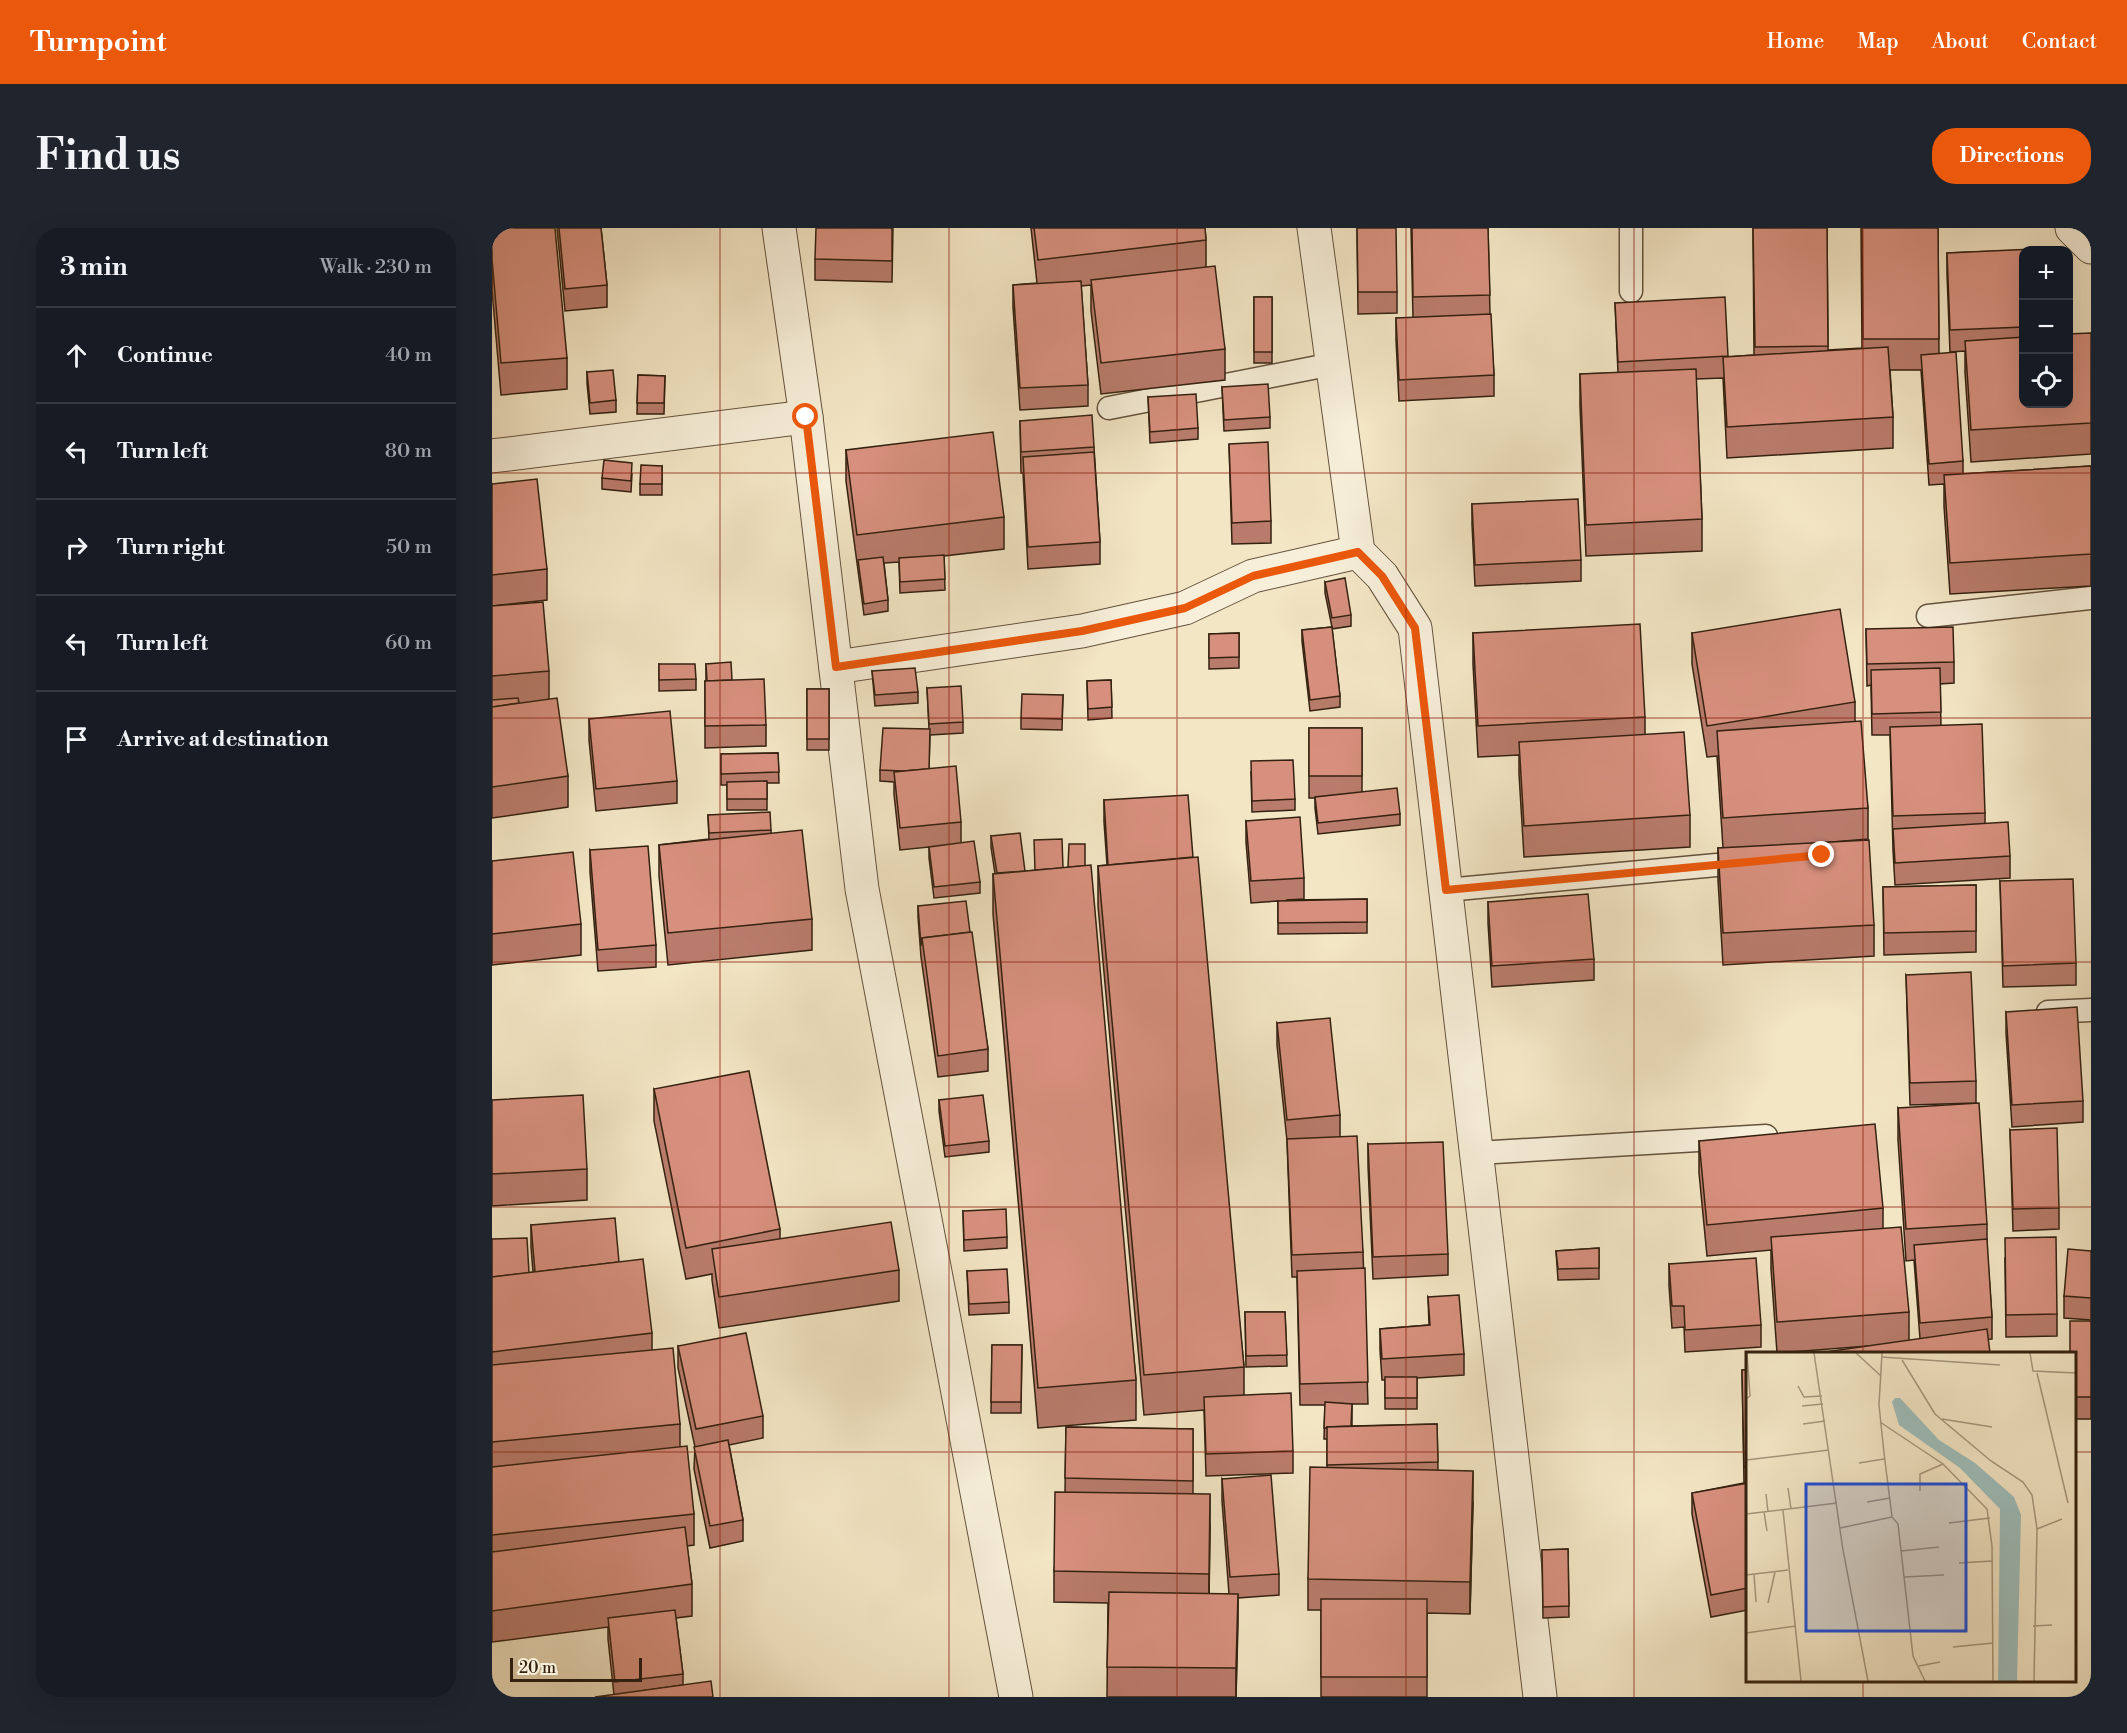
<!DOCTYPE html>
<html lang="en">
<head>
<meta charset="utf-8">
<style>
  body { margin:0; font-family:"Libre Bodoni",serif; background:#20242c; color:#f1f3f6 }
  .controls { position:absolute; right:18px; top:18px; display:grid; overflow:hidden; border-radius:12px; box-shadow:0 6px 24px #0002 }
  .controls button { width:54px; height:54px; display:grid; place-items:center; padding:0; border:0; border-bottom:2px solid #363941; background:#171b24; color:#f1f3f6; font:30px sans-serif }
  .scale { position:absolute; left:18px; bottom:15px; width:132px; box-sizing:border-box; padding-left:6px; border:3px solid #342110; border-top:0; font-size:16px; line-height:21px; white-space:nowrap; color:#342110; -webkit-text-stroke:4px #f7efd9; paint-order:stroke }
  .stop { position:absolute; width:18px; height:18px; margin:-14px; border:4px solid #ea580c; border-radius:50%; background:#fff }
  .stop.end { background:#ea580c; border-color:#fff; box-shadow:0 2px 6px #0008 }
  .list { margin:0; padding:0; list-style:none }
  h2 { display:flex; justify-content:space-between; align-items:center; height:78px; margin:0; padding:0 24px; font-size:26px }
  h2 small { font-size:20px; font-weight:400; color:#9ea1a6 }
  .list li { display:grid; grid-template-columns:39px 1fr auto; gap:18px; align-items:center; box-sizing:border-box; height:96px; padding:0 24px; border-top:2px solid #363941 }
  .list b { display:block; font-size:22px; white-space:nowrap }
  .list em { font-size:20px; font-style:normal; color:#9ea1a6 }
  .icon { flex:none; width:33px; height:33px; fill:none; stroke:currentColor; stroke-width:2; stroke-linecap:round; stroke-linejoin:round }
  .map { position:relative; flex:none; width:1599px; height:1469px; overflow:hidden; border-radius:24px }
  header { display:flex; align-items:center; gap:36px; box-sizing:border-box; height:84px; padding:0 30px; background:#ea580c; color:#fff }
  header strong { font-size:28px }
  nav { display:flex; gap:33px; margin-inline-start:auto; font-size:21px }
  .intro { display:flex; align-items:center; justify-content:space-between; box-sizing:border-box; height:144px; padding:0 36px }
  h1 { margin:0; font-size:42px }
  .button { padding:15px 27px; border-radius:24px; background:#ea580c; color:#fff; font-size:21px; font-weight:700 }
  main { display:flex; gap:36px; padding:0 36px }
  aside { flex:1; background:#171b24; border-radius:24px; box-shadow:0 6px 24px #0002 }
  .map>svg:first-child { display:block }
</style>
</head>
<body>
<header>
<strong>Turnpoint</strong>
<nav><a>Home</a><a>Map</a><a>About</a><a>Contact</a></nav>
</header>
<div class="intro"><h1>Find us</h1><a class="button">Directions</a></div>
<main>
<aside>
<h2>3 min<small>Walk · 230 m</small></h2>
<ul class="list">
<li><svg class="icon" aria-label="ahead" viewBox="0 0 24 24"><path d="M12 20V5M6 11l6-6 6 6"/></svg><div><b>Continue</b></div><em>40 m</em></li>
<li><svg class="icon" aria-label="left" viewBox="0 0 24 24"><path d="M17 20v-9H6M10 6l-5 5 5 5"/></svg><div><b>Turn left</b></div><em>80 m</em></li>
<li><svg class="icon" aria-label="right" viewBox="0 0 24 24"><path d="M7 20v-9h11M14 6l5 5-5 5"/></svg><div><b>Turn right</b></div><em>50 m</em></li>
<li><svg class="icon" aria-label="left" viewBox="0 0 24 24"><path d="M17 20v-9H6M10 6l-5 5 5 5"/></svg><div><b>Turn left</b></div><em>60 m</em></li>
<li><svg class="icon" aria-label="arrive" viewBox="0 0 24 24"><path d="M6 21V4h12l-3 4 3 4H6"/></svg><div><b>Arrive at destination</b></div></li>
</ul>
</aside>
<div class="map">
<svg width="1599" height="1469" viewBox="0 0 1599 1469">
  <rect width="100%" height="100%" fill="#f3e6c5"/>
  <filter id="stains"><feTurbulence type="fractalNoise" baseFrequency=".00333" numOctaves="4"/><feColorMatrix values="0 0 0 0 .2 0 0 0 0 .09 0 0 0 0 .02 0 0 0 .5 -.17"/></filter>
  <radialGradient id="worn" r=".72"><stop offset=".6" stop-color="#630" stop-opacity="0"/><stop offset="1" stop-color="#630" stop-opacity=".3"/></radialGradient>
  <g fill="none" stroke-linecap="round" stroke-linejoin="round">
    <g stroke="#64523d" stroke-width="25">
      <g id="service">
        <path d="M1139,0V63"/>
        <path d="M617,180L841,136"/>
        <path d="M1436,388L1599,370"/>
        <path d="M954,662L1257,634"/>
        <path d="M1556,784L1599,782"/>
        <path d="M985,925L1274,908"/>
      </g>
    </g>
    <g stroke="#64523d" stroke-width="35">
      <g id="minor">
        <path d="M287,0L314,189L370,661L524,1469"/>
        <path d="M822,0L866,324L890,348L923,400L1048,1469"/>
        <path d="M1580,0L1599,19"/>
        <path d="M0,228L314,189"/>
        <path d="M344,439L590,403L693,380L761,348L866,324"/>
      </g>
    </g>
    <use href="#service" stroke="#f7efd9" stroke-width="22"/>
    <use href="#minor" stroke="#f7efd9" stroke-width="33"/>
  </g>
  <g fill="#b97c6c" stroke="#342110" stroke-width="1.5">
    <path d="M0,0L75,130V161L9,167L0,62Z"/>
    <path d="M65,0H109L115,57V79L73,83Z"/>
    <path d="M401,0L400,54L323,52V31Z"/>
    <path d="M539,0H713L714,12V39L733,121V152L609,166L599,83V57L589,58L596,157V178L528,182L521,79V57L545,55Z"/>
    <path d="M865,0L905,64V85L866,86Z"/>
    <path d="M919,0H996L998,86L1002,147V168L907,173L904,112V90H921Z"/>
    <path d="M1261,0H1335L1336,122L1370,120L1369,0H1446L1447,125L1471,233V246L1599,238V358L1458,366L1452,278V256L1437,257L1429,142H1398L1401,189V220L1235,230L1231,150L1204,151L1210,291V323L1094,328L1088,178V146L1126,145L1123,75L1236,129L1262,127Z"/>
    <path d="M1532,22V176L1599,105V226L1479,234L1473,144V123L1458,124L1455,46V25Z"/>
    <rect x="762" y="69" width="18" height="66"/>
    <path d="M95,144L124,172V184L98,186L95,155Z"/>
    <path d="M146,147L173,148L172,186H145Z"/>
    <path d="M730,159L778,189V200L732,203Z"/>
    <path d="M656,169L706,200V211L658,215Z"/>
    <path d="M528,193L602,219L608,314V336L536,341L531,245H529Z"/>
    <path d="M737,216L779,293V315L740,316Z"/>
    <path d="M354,222L512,289V321L452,328L453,362L408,365L407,334L392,335L396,372V383L372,387L354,253Z"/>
    <path d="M170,238V267H148V256Z"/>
    <path d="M140,246L139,264L110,261V250Z"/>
    <path d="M0,256L55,341V372L0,378L57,443V471L76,548V579L0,590Z"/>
    <path d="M980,276L1089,332V353L983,358L980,297Z"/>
    <path d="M833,354L859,387V398L840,401L848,468V479L818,483L810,413V402L840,399L833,365Z"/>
    <path d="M1374,401L1462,434V455L1448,456L1449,497L1493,585V596L1518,628V650L1403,657L1401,622L1398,507H1380L1379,457L1375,458Z"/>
    <path d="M747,405V440L717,441V406Z"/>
    <path d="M981,405L1153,489V506L1198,587V619L1032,629L1027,546V527L986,529L981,436Z"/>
    <path d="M1200,405L1363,474V493L1376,580V611L1330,615L1382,697V728L1231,737L1226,652V620H1231L1225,528L1215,529L1200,436Z"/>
    <path d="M167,436L204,451V462L167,463Z"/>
    <path d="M214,436L240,452L274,497V518L213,520V453H214Z"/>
    <path d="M380,443L426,464V475L383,478Z"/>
    <path d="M619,452L620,490L596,492L595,453Z"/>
    <path d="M435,460L471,494V505L438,507L437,541L469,594V614L488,654V665L442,670L437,630V619L408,622L402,566V554L388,553V542L437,501Z"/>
    <rect x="315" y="461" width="22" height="61"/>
    <path d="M571,467L570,502L529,501V490Z"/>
    <path d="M97,491L185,553V575L104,583L97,512Z"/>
    <path d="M817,500H870V564L908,586V597L826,606L823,580V570H817Z"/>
    <path d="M286,525L287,555H275V582H235V557H229V526Z"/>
    <path d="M759,544L803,571V582L760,584Z"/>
    <path d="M612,572L701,629L752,1139V1167L801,1223V1245L714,1248L712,1182L652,1187L606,678V638L615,637L612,594Z"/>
    <path d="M216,587L279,602V605L320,691V722L176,737L167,648V617L217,611Z"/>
    <path d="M754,593L812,650V671L794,672L875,671V705L786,706V673L759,675L754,614Z"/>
    <path d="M499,608L533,643L593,638L644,1152V1192L546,1200L501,686V646H503L499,619Z"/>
    <path d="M98,622L164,717V739L106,743L98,644Z"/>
    <path d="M0,633L89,696V727L0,737Z"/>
    <path d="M1508,653L1584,735V757L1511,759Z"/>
    <path d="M1484,657V724L1392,727L1391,659Z"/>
    <path d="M996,674L1102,731V752L1000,759L996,695Z"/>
    <path d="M426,678L478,704L496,821V843L446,849L429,729L426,689Z"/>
    <path d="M1414,747L1484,853V875L1418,877Z"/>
    <path d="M1514,784L1591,873V894L1520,899L1514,805Z"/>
    <path d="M785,795L848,887V908L871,1024L876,1176H860V1198L945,1196L946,1242L981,1274L978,1386L935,1385V1469H829V1382H816V1351L835,1239V1211H832L833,1177H808L805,1049H800L795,913L785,817Z"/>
    <path d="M162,861L288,1001V1011L407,1042V1073L227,1100L220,1052V1046L194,1051L162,893Z"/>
    <path d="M0,872L95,941V972L0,978Z"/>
    <path d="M447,872L497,913V924L453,929L447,883Z"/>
    <path d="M1406,880L1495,996V1021L1500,1089V1111L1376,1118L1285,1125L1279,1041V1022L1215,1028L1207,945V913L1391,980V1000L1417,1084V1113L1428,1111L1422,1032L1414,1033L1406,912Z"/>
    <path d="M1518,902L1567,980V1001L1521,1003Z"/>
    <path d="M876,916L956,1026V1047L881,1051L876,938Z"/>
    <path d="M471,983L515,1009V1020L472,1023Z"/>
    <path d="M39,997L127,1034L160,1105V1122L188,1196V1219L202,1286V1317L195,1318L200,1356V1388L184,1390L191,1446V1457L122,1467L116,1411V1399L0,1414V1011L37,1045L41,1044L39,1019Z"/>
    <path d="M1107,1020V1051L1066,1052L1064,1023Z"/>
    <path d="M1599,1023V1092L1572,1090V1068Z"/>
    <path d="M1513,1031L1565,1086V1108L1514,1109Z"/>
    <path d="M1177,1036L1269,1097V1119L1193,1124L1192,1099L1180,1100L1177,1058Z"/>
    <path d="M475,1043L517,1074V1085L477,1087Z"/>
    <path d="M936,1069L972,1126V1147L925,1150V1181H893V1152H890L888,1122V1101L937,1097Z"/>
    <path d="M753,1084H793L795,1138L754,1139Z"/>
    <path d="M1599,1093V1191H1582V1125Z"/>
    <path d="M500,1117H530L529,1185H499Z"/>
    <path d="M186,1118L271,1188V1210L237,1217L251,1292V1313L218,1320L202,1241L203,1219L186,1140Z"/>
    <path d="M1250,1142H1256V1382L1219,1389L1200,1286V1265L1252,1255Z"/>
    <path d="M574,1199L701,1201V1266L718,1297L717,1366H737L730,1273V1251L787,1346V1367L746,1370L744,1469H615L616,1375L562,1374V1343L573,1264Z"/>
    <path d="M1076,1321L1077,1389L1051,1390L1050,1322Z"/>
  </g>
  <g fill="#966558" stroke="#342110" stroke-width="1.5">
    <path d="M981,1243V1274L978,1386V1354Z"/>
    <path d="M718,1266V1297L717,1377V1346Z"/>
    <path d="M746,1366V1397L744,1469V1440Z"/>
  </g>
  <g fill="#d7907e" stroke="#342110" stroke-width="1.5">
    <path d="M0,0H63L75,130L9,135L0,31Z"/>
    <path d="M67,0H109L115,57L73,61Z"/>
    <path d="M324,0H400V33L323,31Z"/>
    <path d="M542,0H713L714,12L546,32Z"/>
    <path d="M865,0H904L905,64H866Z"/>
    <path d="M920,0H996L998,67L921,69Z"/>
    <path d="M1261,0H1335L1336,118L1263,119Z"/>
    <path d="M1370,0H1446L1447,111H1371Z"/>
    <path d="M1544,21V22H1532V99L1458,102L1455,25Z"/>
    <path d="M723,38L733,121L609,135L599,52Z"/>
    <path d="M589,53L596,157L528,160L521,57Z"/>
    <rect x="762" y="69" width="18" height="55"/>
    <path d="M1233,69L1236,128L1126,134L1123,75Z"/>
    <path d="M999,86L1002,147L907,152L904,90Z"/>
    <path d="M1599,105V195L1479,202L1473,113L1532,109V176H1576V106Z"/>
    <path d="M1396,119L1401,189L1235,199L1231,129Z"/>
    <path d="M1464,124L1471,233L1437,236L1429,127Z"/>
    <path d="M1204,141L1210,291L1094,297L1088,146Z"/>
    <path d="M121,142L124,172L98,175L95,144Z"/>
    <path d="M146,147L173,148L172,175H145Z"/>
    <path d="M776,156L778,189L732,192L730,159Z"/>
    <path d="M704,166L706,200L658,204L656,169Z"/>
    <path d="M600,187L602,219L529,224L528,193Z"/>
    <path d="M501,204L512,289L365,307L354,222Z"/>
    <path d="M776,214L779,293L740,295L737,216Z"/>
    <path d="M602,224L608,314L536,319L531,229Z"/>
    <path d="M112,232L140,235L139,253L110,250Z"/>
    <path d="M149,237L170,238V256H148Z"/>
    <path d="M1599,238V326L1458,335L1452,247Z"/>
    <path d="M45,251L55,341L0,347V256Z"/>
    <path d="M1086,271L1089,332L983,337L980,276Z"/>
    <path d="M452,327L453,351L408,354L407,330Z"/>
    <path d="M391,329L396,372L372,376L366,332Z"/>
    <path d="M853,350L859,387L840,390L833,354Z"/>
    <path d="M51,374L57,443L0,448V378Z"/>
    <path d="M1348,381L1363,474L1215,498L1200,405Z"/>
    <path d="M1148,396L1153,489L986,498L981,405Z"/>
    <path d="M840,399L848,468L818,472L810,402Z"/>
    <path d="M1461,399L1462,434L1375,436L1374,401Z"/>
    <path d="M747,405V429L717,430V406Z"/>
    <path d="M239,434L240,452L215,453L214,436Z"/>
    <path d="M167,436H203L204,451L167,452Z"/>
    <path d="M423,440L426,464L383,467L380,443Z"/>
    <path d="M1448,440L1449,484L1380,486L1379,442Z"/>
    <path d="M272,451L274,497L213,498V453Z"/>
    <path d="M619,452L620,479L596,481L595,453Z"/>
    <path d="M469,458L471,494L437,496L435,460Z"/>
    <rect x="315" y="461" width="22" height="50"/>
    <path d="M530,466L571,467L570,491L529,490Z"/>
    <path d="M26,470L27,475L0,479V472Z"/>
    <path d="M65,470L76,548L0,559V479Z"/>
    <path d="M178,483L185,553L104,561L97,491Z"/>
    <path d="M1369,493L1376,580L1231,590L1225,503Z"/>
    <path d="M1490,496L1493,585L1401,588L1398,499Z"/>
    <path d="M391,500L438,501L437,541L411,543L388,542Z"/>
    <rect x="817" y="500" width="53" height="48"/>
    <path d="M1192,504L1198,587L1032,598L1027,514Z"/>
    <path d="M286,525L287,544L229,546V526Z"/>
    <path d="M801,532L803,571L760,573L759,533Z"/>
    <path d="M464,538L469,594L408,600L402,544Z"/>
    <path d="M275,553V571H235V554Z"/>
    <path d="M905,560L908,586L826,595L823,569Z"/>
    <path d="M696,567L701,629L616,637L612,572Z"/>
    <path d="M278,584L279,602L217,605L216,587Z"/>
    <path d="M808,589L812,650L759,653L754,593Z"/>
    <path d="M1516,594L1518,628L1403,635L1401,601Z"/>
    <path d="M310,602L320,691L176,705L167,617Z"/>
    <path d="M528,605L533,643L505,645L499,608Z"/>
    <path d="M570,611L571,640L543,642L542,612Z"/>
    <path d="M1377,612L1382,697L1231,705L1226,620Z"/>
    <path d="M482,613L488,654L442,659L437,619Z"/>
    <path d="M577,616H593V638L576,639Z"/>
    <path d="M156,618L164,717L106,722L98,622Z"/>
    <path d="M81,624L89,696L0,706V633Z"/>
    <path d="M706,629L752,1139L652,1147L606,638Z"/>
    <path d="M599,637L644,1152L546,1160L501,646Z"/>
    <path d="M1581,651L1584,735L1511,738L1508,653Z"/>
    <path d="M1484,657V703L1392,705L1391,659Z"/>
    <path d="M1096,666L1102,731L1000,738L996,674Z"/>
    <path d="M875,671V694L786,695V673Z"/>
    <path d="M474,673L478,704L430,710L429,718L426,678Z"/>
    <path d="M480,704L496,821L446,828L430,710Z"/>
    <path d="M1479,744L1484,853L1418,855L1414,747Z"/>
    <path d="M1585,779L1591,873L1520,877L1514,784Z"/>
    <path d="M838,790L848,887L795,892L785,795Z"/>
    <path d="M257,843L288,1001L194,1020L162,861Z"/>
    <path d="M91,867L95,941L0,946V872Z"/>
    <path d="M491,867L497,913L453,918L447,872Z"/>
    <path d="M1487,875L1495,996L1414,1001L1406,880Z"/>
    <path d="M1383,896L1391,980L1215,997L1207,913Z"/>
    <path d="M1565,900L1567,980L1521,981L1518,902Z"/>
    <path d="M865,908L871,1024L800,1027L795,911Z"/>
    <path d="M951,914L956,1026L881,1029L876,916Z"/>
    <path d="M514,981L515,1009L472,1012L471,983Z"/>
    <path d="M123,990L127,1034L43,1044L39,997Z"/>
    <path d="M399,994L407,1042L227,1069L220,1021Z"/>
    <path d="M1409,999L1417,1084L1285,1094L1279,1009Z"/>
    <path d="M1564,1009L1565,1086L1514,1087L1513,1010Z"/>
    <path d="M35,1010L37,1045L0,1049V1011Z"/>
    <path d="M1495,1011L1500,1089L1428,1095L1422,1017Z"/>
    <path d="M1107,1020V1040L1066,1041L1064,1023Z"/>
    <path d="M1576,1021L1599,1023V1070L1572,1068Z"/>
    <path d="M1264,1030L1269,1097L1193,1102L1192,1078H1180L1177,1036Z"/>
    <path d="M151,1031L160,1105L0,1124V1049Z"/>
    <path d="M873,1040L876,1154L808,1156L805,1043Z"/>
    <path d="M515,1041L517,1074L477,1076L475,1043Z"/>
    <path d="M967,1067L972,1126L890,1131L888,1101L938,1097L936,1069Z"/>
    <path d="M753,1084H793L795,1127L754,1128Z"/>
    <path d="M1578,1093H1599V1169H1582V1125H1578Z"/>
    <path d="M1495,1101L1498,1125H1326Z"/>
    <path d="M254,1105L271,1188L204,1201L186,1118Z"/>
    <path d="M500,1117H530L529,1174H499Z"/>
    <path d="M181,1120L188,1196L0,1214V1137Z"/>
    <path d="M1250,1142H1256V1239H1252Z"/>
    <rect x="893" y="1149" width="32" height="21"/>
    <path d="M799,1165L801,1223L714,1226L712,1169Z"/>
    <path d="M833,1174L860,1176L859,1198L835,1199V1200H832Z"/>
    <path d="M945,1196L946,1234L835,1237V1199Z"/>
    <path d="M574,1199L701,1201V1253L573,1250Z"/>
    <path d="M236,1212L251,1292L218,1298L202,1219Z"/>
    <path d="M195,1218L202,1286L0,1307V1239Z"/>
    <path d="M818,1239L981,1243L978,1354L816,1351Z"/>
    <path d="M779,1247L787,1346L738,1349L730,1251Z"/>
    <path d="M1256,1255V1360L1219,1367L1200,1265Z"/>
    <path d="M563,1264L718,1266L717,1346L562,1343Z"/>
    <path d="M193,1299L200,1356L0,1383V1324Z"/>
    <path d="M1076,1321L1077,1378L1051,1379L1050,1322Z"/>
    <path d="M617,1364L746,1366L744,1440L615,1439Z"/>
    <rect x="829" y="1371" width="106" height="78"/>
    <path d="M183,1382L191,1446L123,1454L116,1390Z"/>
    <path d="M219,1453L221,1469H103Z"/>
  </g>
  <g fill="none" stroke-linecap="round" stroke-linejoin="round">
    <path stroke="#ea580c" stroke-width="8" d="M314,189L344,439L590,403L693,380L761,348L866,324L890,348L923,400L954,662L1330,627"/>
  </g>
  <path fill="none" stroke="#8f2418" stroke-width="1.5" stroke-opacity="0.55" d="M228,0V1469M457,0V1469M685,0V1469M914,0V1469M1142,0V1469M1371,0V1126M0,245H1599M0,490H1599M0,734H1599M0,979H1599M0,1224H1256M1582,1224H1599M1371,1452V1469"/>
  <g transform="translate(1254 1124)">
    <rect width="330" height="330" fill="#f3e6c5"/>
    <path d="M149,46H154L193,88L229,111L268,145L275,163L271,329H252L254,157L214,116L153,73L146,50Z" fill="#9ebebc"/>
    <path fill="none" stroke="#a7977d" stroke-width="1.5" d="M68,1L97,198L122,329M110,1L135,24M136,1L133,53L138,101L146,165L152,172L167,304L179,329M284,1L287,19L330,21M135,5L254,13M156,8L189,62L245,109L277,130L286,143L291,177L288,329M291,21L322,151M52,34L58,45L76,44M0,47L4,44L1,1M56,54L77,52M196,67L246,75M134,70L197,112L241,157L246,194L247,329M57,72L79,69M0,108L83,98M113,111L138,107M42,136L45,157M174,139V122L197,112M20,142L22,160M121,150L144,146M37,158L55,329M18,160L21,179M0,162L91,151M203,171L244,166M94,176L146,165M291,177L316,167M155,199L193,195M213,211L246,209M8,222L10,250M0,223L42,218M158,225L198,223M22,251L29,220M287,274L306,273M0,281L50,274M207,295L247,291M173,314L194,310"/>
    <path fill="#1d4ed8" fill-opacity="0.15" stroke="#1d4ed8" stroke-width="3" d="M60,132H220V279H60Z"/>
    <rect width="330" height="330" fill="none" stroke="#342110" stroke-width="3"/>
  </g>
  <rect width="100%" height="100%" filter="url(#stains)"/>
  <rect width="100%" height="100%" fill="url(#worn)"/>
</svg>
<div class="controls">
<button>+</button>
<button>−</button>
<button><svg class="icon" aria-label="locate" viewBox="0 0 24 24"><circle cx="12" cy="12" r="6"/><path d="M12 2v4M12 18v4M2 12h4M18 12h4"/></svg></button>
</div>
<div class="scale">20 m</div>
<div class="stop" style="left:314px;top:189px"></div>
<div class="stop end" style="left:1330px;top:627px"></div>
</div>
</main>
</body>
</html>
